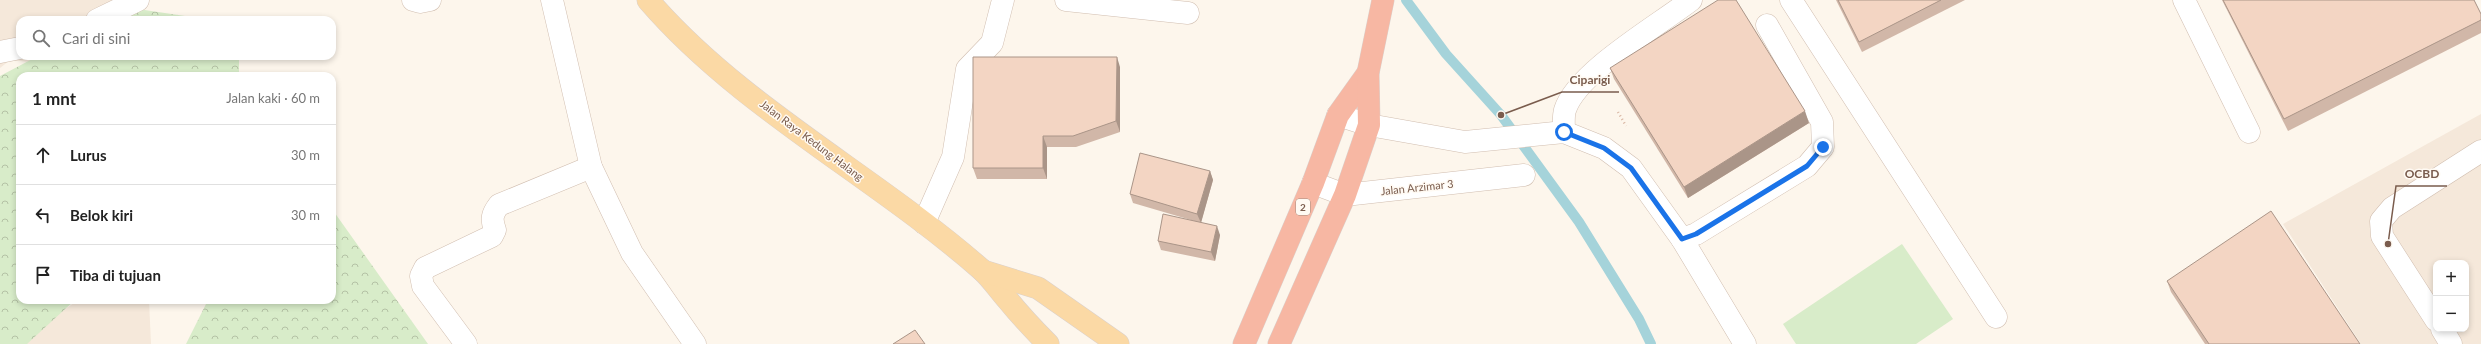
<!DOCTYPE html>
<html lang="id">
<head>
<meta charset="utf-8">
<style>
  body { margin:0; font-family:Lato,sans-serif; background:#f2f2f2; color:#222 }
  .controls { position:absolute; right:12px; bottom:12px; display:grid; overflow:hidden; border-radius:8px; box-shadow:0 2px 6px #0003 }
  .controls button { width:36px; height:36px; display:grid; place-items:center; padding:0; border:0; border-bottom:1px solid #e0e0e0; background:#fff; color:#222; font:20px sans-serif }
  .stop { position:absolute; width:12px; height:12px; margin:-9px; border:3px solid #1a73e8; border-radius:50%; background:#fff }
  .stop.end { background:#1a73e8; border-color:#fff; box-shadow:0 1px 4px #0008 }
  .list { margin:0; padding:0; list-style:none }
  h2 { display:flex; justify-content:space-between; align-items:center; height:52px; margin:0; padding:0 16px; font-size:17px }
  h2 small { font-size:13px; font-weight:400; color:#767676 }
  .list li { display:grid; grid-template-columns:26px 1fr auto; gap:12px; align-items:center; box-sizing:border-box; height:60px; padding:0 16px; border-top:1px solid #e0e0e0 }
  .list b { display:block; font-size:15px; white-space:nowrap }
  .list em { font-size:13px; font-style:normal; color:#767676 }
  .icon { flex:none; width:22px; height:22px; fill:none; stroke:currentColor; stroke-width:2; stroke-linecap:round; stroke-linejoin:round }
  .map { position:relative; flex:none; width:2481px; height:344px; overflow:hidden }
  .search { position:absolute; background:#fff; box-shadow:0 2px 6px #0003; left:16px; top:16px; width:320px; height:44px; display:flex; align-items:center; gap:10px; box-sizing:border-box; padding:0 14px; border-radius:12px; color:#767676; font-size:15px }
  .panel { position:absolute; background:#fff; box-shadow:0 2px 6px #0003; left:16px; top:72px; width:320px; height:232px; border-radius:12px }
  .map>svg:first-child { display:block }
</style>
</head>
<body>
<div class="map">
<svg width="2481" height="344" viewBox="0 0 2481 344">
  <defs>
    <pattern id="forest-crowns" width="20" height="18" patternUnits="userSpaceOnUse"><rect width="20" height="18" fill="#d8ecc9"/><path d="M2 6a3 3 0 1 1 6 0M12 15a3 3 0 1 1 6 0" fill="none" stroke="#b4c2a5"/></pattern>
  </defs>
  <rect width="100%" height="100%" fill="#fdf6ec"/>
  <g fill="#f5e8da" fill-rule="evenodd">
    <path d="M0,0H140L108,20H20V56H42L30,62L10,60L0,68Z"/>
    <path d="M2481,114V344H2361L2283,224ZM2436,263H2466V329H2436Z"/>
    <path d="M79,300H149L151,344H0L30,331Z"/>
  </g>
  <g fill="url(#forest-crowns)">
    <path d="M131,8L212,20H107Z"/>
    <path d="M38,56H239V76H20V300H75L27,344H0V76Z"/>
    <path d="M332,209L428,344H186L208,300H332Z"/>
  </g>
  <path fill="#d8ecc9" d="M1902,244L1953,319L1916,344H1796L1783,324Z"/>
  <g fill="none" stroke-linecap="round" stroke-linejoin="round">
    <path stroke="#a5d3da" stroke-width="10" d="M1406,0L1446,54L1501,115L1579,222L1639,319L1651,344"/>
    <g stroke="#d1beb0" stroke-width="23">
      <g id="minor">
        <path d="M413,0L420,2L430,0"/>
        <path d="M552,0L591,167L632,253L695,344"/>
        <path d="M1066,0L1188,13"/>
        <path d="M1791,0L1996,317"/>
        <path d="M2184,0L2249,132"/>
        <path d="M97,20L138,0"/>
        <path d="M0,52L20,48"/>
        <path d="M1338,115L1369,125L1465,142L1564,132L1604,148L1631,168L1682,239L1745,344"/>
        <path d="M1564,132C1564,125 1563,117 1565,110C1577,72 1659,25 1691,0"/>
        <path d="M1313,183L1345,195L1524,175"/>
        <path d="M924,223L953,157L967,69L992,43L1003,0"/>
        <path d="M1682,239L1696,234L1807,166L1823,147L1822,122L1767,25"/>
        <path d="M2436,320L2382,236L2381,221L2392,208L2481,151"/>
        <path d="M2442,329L2451,344"/>
        <path d="M466,344L423,286L421,276L425,268L492,236L495,230C491,219 492,214 499,205L591,167"/>
      </g>
    </g>
    <g stroke="#dad1cd" stroke-width="23">
      <g id="major">
        <path d="M648,0C740,107 875,176 982,270C991,278 999,290 1007,299C1020,315 1034,330 1048,344"/>
        <path d="M983,271L1038,288L1118,344"/>
      </g>
    </g>
    <g stroke="#dad1cd" stroke-width="23">
      <g id="highway">
        <path d="M1244,344L1313,183L1338,115L1368,73"/>
        <path d="M1279,344L1345,195L1369,125L1368,73L1383,0"/>
      </g>
    </g>
    <path stroke="#d9b8a5" stroke-width="2.5" stroke-dasharray="1 3" stroke-linecap="butt" d="M1618,112L1626,126"/>
    <use href="#minor" stroke="#fff" stroke-width="22"/>
    <use href="#major" stroke="#fbd9a5" stroke-width="22"/>
    <use href="#highway" stroke="#f7b7a3" stroke-width="22"/>
  </g>
  <g fill="#d1b7a8">
    <path d="M1836,0H1965L1862,52Z"/>
    <path d="M2222,0H2474L2481,14V33L2288,131Z"/>
    <path d="M1120,67V132L1076,147H1047V179H977L973,168Z"/>
    <path d="M1610,68L1809,123L1688,198L1614,79Z"/>
    <path d="M1210,171L1213,180L1201,222L1220,235L1215,261L1161,250L1158,241L1191,220L1133,203L1130,194Z"/>
    <path d="M2167,281L2360,344H2205L2171,292Z"/>
  </g>
  <g fill="#aa9588">
    <path d="M1117,57L1120,67V132L1116,121Z"/>
    <path d="M1805,111L1809,123L1688,198L1684,187Z"/>
    <path d="M1043,136L1047,147V179L1043,168Z"/>
    <path d="M1210,171L1213,180L1201,223L1197,214Z"/>
    <path d="M1217,226L1220,235L1215,261L1211,252Z"/>
  </g>
  <g fill="#f3d5c3" stroke="#aa9588">
    <path d="M1718,0H1736L1805,111L1684,187L1610,68Z"/>
    <path d="M1838,0H1941L1859,42Z"/>
    <path d="M2223,0H2474L2481,14V20L2284,119Z"/>
    <path d="M973,57H1117L1116,121L1073,136H1043V168H973Z"/>
    <path d="M1140,153L1210,171L1197,214L1130,194Z"/>
    <path d="M2271,211L2360,344H2209L2167,281Z"/>
    <path d="M1163,214L1217,226L1211,252L1158,241Z"/>
    <path d="M915,330L925,344H893Z"/>
  </g>
  <g fill="none" stroke-linecap="round" stroke-linejoin="round">
    <path stroke="#1a73e8" stroke-width="5" d="M1564,132L1604,148L1631,168L1682,239L1696,234L1807,166L1823,147"/>
  </g>
  <g text-anchor="middle" dominant-baseline="central" stroke-width="3" stroke-linejoin="round" paint-order="stroke">
    <rect fill="#fffaf3" stroke="#a28b7f" stroke-width="1" x="1296" y="199" width="14" height="16" rx="3"/>
    <g font-size="10" font-weight="bold" fill="#7a5c4d">
      <text x="1303" y="207">2</text>
    </g>
    <g font-size="11" fill="#7a5c4d" stroke="#fffaf3">
      <text transform="translate(812 140) rotate(37)">Jalan Raya Kedung Halang</text>
      <text transform="translate(1417 187) rotate(-6)">Jalan Arzimar 3</text>
    </g>
  </g>
  <path fill="none" stroke="#7a5c4d" stroke-width="1.5" d="M1501 115L1562 92H1619M2388 244L2396 186H2447"/>
  <g fill="#7a5c4d" stroke="#fffaf3" stroke-width="1.5">
    <circle cx="1501" cy="115" r="4"/>
    <circle cx="2388" cy="244" r="4"/>
  </g>
  <g font-size="12" text-anchor="middle" font-weight="bold" fill="#7a5c4d" stroke="#fffaf3" stroke-width="3" stroke-linejoin="round" paint-order="stroke">
    <text x="1590" y="84">Ciparigi</text>
    <text x="2422" y="178">OCBD</text>
  </g>
</svg>
<div class="controls">
<button>+</button>
<button>−</button>
</div>
<div class="stop" style="left:1564px;top:132px"></div>
<div class="stop end" style="left:1823px;top:147px"></div>
<div class="search"><svg class="icon" aria-label="search" viewBox="0 0 24 24"><circle cx="10" cy="10" r="6"/><path d="M15 15l6 6"/></svg>Cari di sini</div>
<section class="panel">
<h2>1 mnt<small>Jalan kaki · 60 m</small></h2>
<ul class="list">
<li><svg class="icon" aria-label="ahead" viewBox="0 0 24 24"><path d="M12 20V5M6 11l6-6 6 6"/></svg><div><b>Lurus</b></div><em>30 m</em></li>
<li><svg class="icon" aria-label="left" viewBox="0 0 24 24"><path d="M17 20v-9H6M10 6l-5 5 5 5"/></svg><div><b>Belok kiri</b></div><em>30 m</em></li>
<li><svg class="icon" aria-label="arrive" viewBox="0 0 24 24"><path d="M6 21V4h12l-3 4 3 4H6"/></svg><div><b>Tiba di tujuan</b></div></li>
</ul>
</section>
</div>
</body>
</html>
